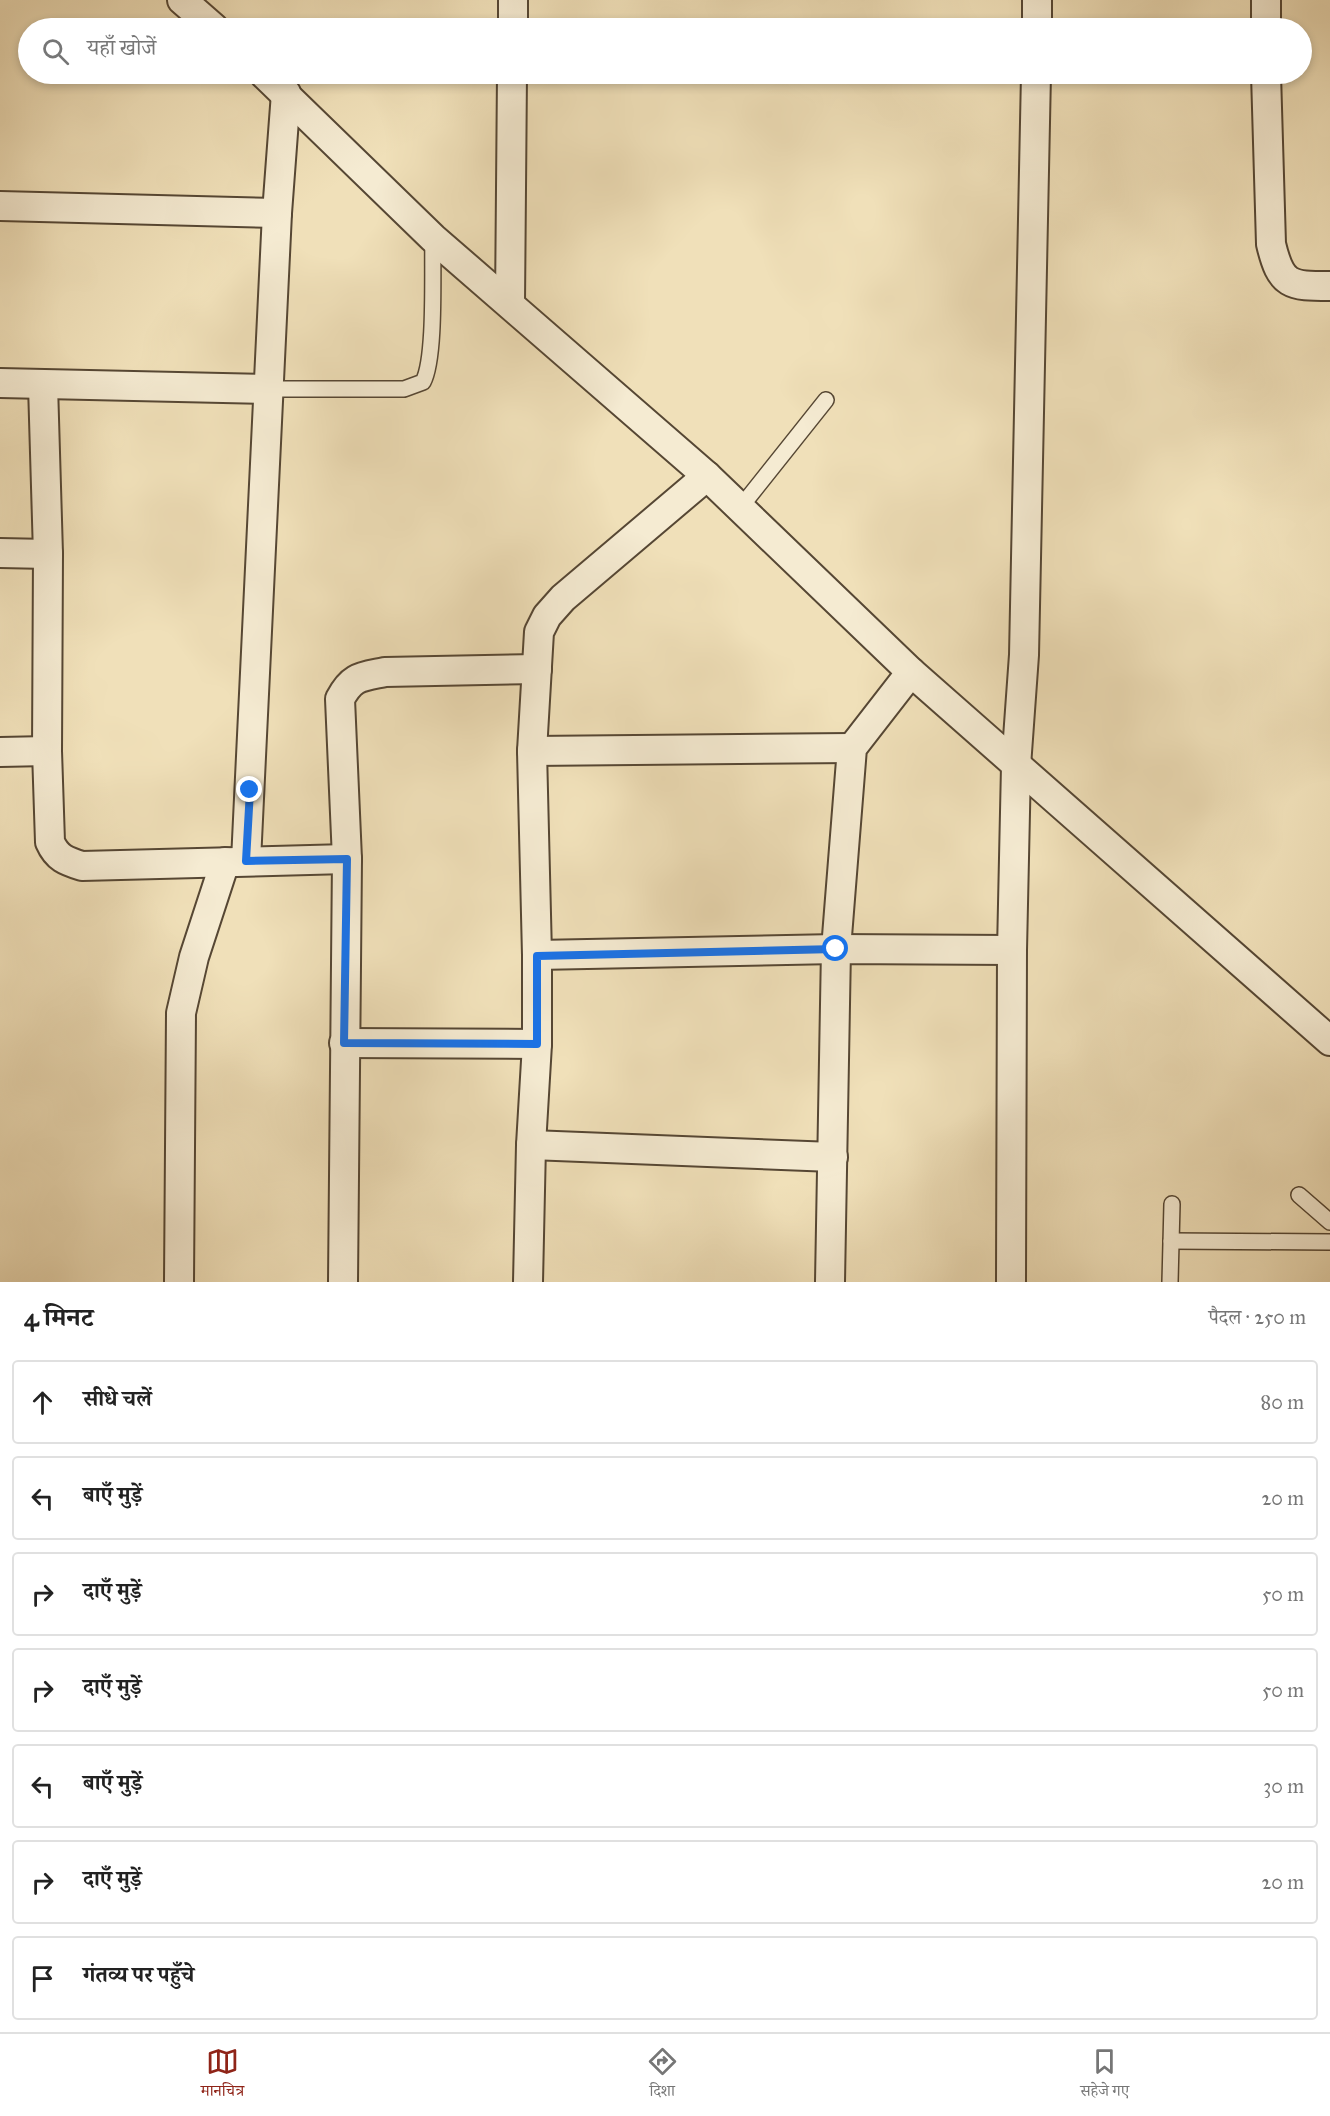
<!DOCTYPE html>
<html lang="hi">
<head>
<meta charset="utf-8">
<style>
  body { margin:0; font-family:"IM FELL Great Primer","Noto Serif Devanagari",serif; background:#f6f6f6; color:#222 }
  .stop { position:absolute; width:18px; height:18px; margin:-14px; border:4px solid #1a73e8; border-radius:50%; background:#fff }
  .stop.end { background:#1a73e8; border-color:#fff; box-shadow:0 2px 6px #0008 }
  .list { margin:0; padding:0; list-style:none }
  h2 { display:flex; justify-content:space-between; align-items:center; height:78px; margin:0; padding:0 24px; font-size:26px }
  h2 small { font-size:20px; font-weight:400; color:#767676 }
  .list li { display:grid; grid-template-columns:39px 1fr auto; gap:18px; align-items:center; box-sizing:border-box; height:84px; margin:0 12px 12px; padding:0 12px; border:2px solid #e0e0e0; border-radius:6px }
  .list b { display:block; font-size:22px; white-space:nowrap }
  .list em { font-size:20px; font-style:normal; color:#767676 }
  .icon { flex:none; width:33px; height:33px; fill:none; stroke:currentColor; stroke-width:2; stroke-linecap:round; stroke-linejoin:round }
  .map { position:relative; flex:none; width:1330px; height:1282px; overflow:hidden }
  .search { position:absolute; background:#fff; box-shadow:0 3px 9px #0003; left:18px; right:18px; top:18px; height:66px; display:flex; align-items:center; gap:15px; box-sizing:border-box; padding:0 21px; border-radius:33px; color:#767676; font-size:22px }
  .sheet { height:750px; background:#fff }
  nav { display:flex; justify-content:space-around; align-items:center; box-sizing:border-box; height:84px; border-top:2px solid #e0e0e0; background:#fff; font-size:16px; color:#767676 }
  nav a { display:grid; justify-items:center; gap:3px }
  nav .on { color:#8f2418 }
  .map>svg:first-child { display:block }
</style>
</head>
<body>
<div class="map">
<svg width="1330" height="1282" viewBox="0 0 1330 1282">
  <rect width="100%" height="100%" fill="#f0e0b9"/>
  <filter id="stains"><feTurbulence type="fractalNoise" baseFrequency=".00333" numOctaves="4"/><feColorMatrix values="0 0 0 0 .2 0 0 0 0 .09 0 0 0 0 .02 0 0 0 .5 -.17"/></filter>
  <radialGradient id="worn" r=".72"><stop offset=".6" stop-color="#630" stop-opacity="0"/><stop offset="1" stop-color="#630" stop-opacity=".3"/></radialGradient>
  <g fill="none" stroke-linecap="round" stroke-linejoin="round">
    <g stroke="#564734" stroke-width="18">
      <g id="lane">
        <path d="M269,389H404L423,382C436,358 432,269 433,238"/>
        <path d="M740,508L826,400"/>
        <path d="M1299,1195L1330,1222"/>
        <path d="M1171,1241L1330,1242"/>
        <path d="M1170,1282L1172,1204"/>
      </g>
    </g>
    <g stroke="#564734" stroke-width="32">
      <g id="street">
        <path d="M182,0L214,28"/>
        <path d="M1266,0V28"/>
        <path d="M513,28V0"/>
        <path d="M1037,28V0"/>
        <path d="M264,74L433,238L707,476L911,672L1330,1041"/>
        <path d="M1266,74L1271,244C1281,286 1290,286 1330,286"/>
        <path d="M0,206L277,213"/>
        <path d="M510,303L512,74"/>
        <path d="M0,383L269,389"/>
        <path d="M43,385L48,554L47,751L50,842C57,858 66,861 82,866L347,859"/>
        <path d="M0,553L48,554"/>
        <path d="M532,751L852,748"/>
        <path d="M0,752L47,751"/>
        <path d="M246,861L277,213L286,93"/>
        <path d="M537,955L836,949L1012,950"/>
        <path d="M344,1043L537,1044"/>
        <path d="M531,1145L833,1157"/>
        <path d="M179,1282L181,1013L194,957L225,862"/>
        <path d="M343,1282L347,859L340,699C352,676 361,677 385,672L537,669"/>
        <path d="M528,1282L531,1145L537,1044V955L532,751L539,632L547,616L563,598L707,476"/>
        <path d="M830,1282L836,949L852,748L911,672"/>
        <path d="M1011,1282L1012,950L1016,766L1024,655L1036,74"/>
      </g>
    </g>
    <use href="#lane" stroke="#f5ebd2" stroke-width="15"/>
    <use href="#street" stroke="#f5ebd2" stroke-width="28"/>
  </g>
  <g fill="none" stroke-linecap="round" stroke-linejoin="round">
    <path stroke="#1a73e8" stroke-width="8" d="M250,790L246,861L347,859L344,1043L537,1044V956L836,949"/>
  </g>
  <rect width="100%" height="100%" filter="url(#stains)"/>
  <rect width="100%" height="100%" fill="url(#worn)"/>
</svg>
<div class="stop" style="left:836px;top:949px"></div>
<div class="stop end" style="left:250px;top:790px"></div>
<div class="search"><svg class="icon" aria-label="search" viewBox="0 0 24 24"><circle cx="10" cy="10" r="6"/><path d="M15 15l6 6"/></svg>यहाँ खोजें</div>
</div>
<section class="sheet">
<h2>4 मिनट<small>पैदल · 250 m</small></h2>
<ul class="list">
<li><svg class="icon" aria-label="ahead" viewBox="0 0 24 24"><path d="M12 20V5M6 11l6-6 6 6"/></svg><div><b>सीधे चलें</b></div><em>80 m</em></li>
<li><svg class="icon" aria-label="left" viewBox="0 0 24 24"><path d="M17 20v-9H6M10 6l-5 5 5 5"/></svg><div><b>बाएँ मुड़ें</b></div><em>20 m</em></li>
<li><svg class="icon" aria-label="right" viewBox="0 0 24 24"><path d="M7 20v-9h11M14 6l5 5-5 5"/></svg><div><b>दाएँ मुड़ें</b></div><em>50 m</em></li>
<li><svg class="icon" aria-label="right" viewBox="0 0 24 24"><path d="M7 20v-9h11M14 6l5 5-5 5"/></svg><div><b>दाएँ मुड़ें</b></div><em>50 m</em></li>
<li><svg class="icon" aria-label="left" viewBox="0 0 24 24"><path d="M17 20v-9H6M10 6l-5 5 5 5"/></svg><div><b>बाएँ मुड़ें</b></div><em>30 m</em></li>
<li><svg class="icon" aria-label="right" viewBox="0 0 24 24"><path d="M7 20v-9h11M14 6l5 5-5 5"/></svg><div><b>दाएँ मुड़ें</b></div><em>20 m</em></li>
<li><svg class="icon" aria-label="arrive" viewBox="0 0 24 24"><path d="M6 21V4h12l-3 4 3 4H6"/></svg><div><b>गंतव्य पर पहुँचे</b></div></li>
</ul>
</section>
<nav>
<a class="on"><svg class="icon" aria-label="map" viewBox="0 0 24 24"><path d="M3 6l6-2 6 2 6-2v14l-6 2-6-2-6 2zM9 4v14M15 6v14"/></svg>मानचित्र</a>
<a><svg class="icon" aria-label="directions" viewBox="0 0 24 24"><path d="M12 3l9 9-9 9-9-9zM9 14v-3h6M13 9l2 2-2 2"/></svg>दिशा</a>
<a><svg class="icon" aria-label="saved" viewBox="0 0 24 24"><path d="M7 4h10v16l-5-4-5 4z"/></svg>सहेजे गए</a>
</nav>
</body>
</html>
